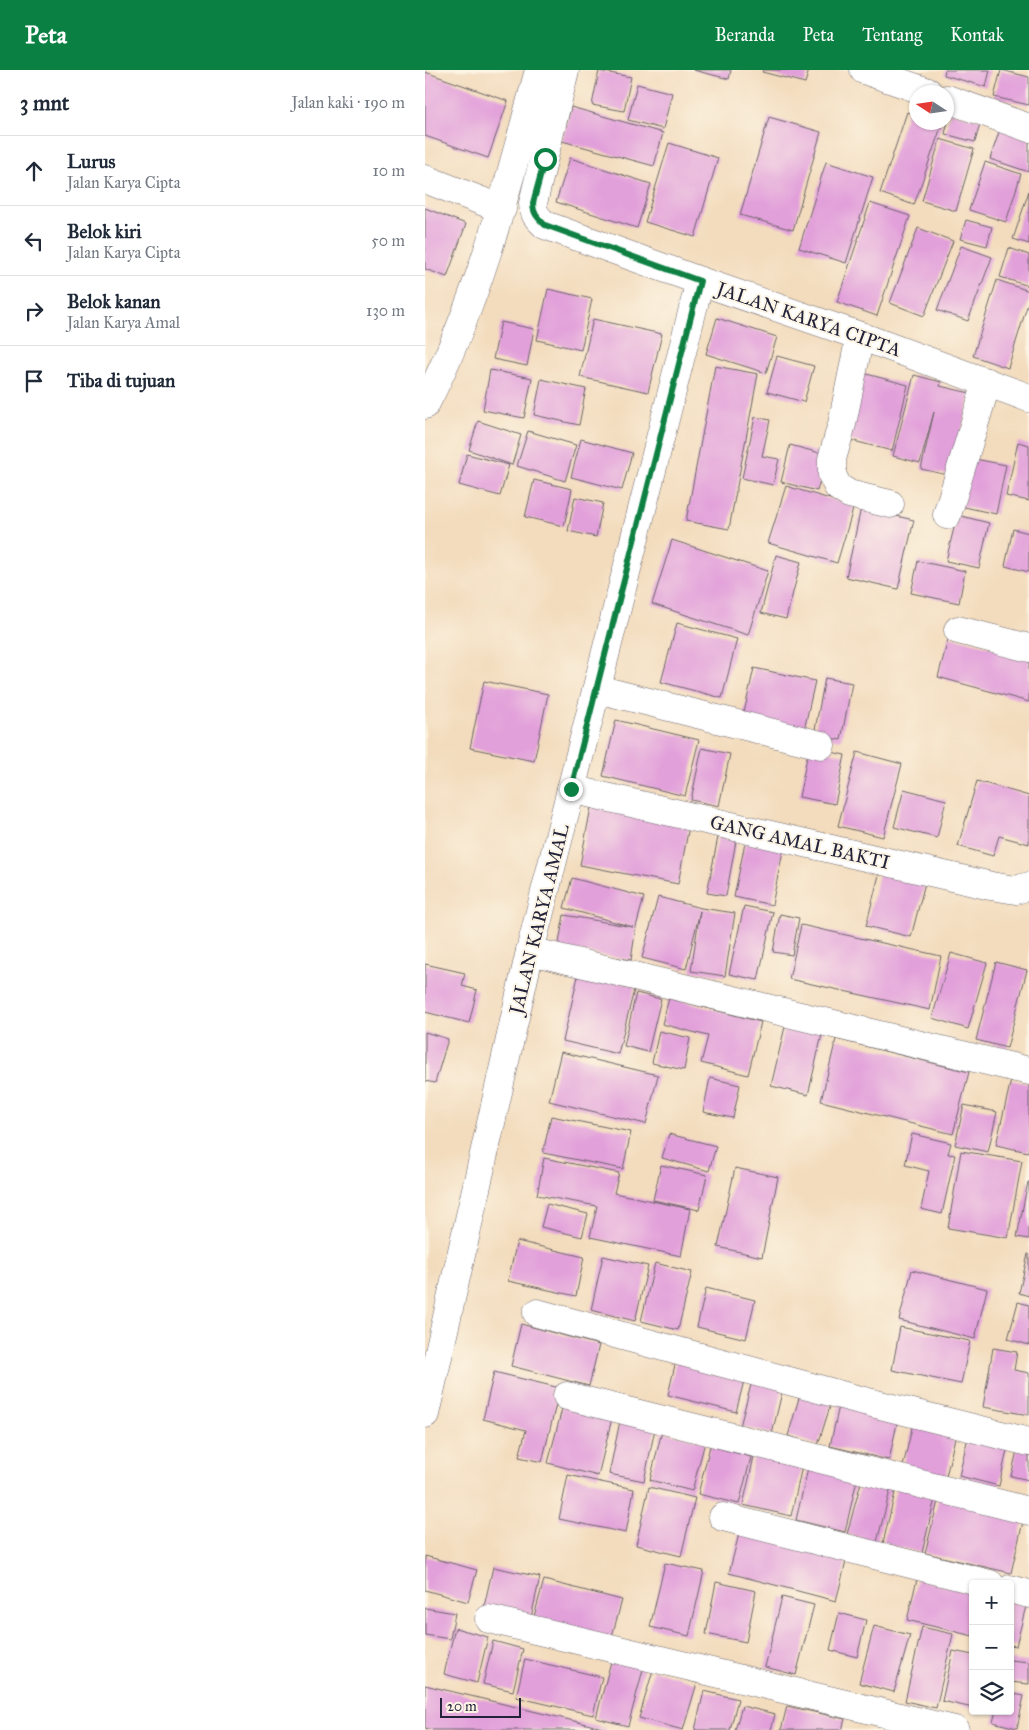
<!DOCTYPE html>
<html lang="id">
<head>
<meta charset="utf-8">
<style>
  body { margin:0; font-family:"IM FELL Great Primer",serif; background:#f6f6f7; color:#1f2937 }
  .controls { position:absolute; right:15px; bottom:15px; display:grid; overflow:hidden; border-radius:5px; box-shadow:0 1px 4px #0004 }
  .controls button { width:45px; height:45px; display:grid; place-items:center; padding:0; border:0; border-bottom:1px solid #e0e1e3; background:#fff; color:#1f2937; font:25px sans-serif }
  .compass { position:absolute; left:484px; top:15px; width:45px; height:45px; border-radius:50%; background:#fff; box-shadow:0 1px 4px #0004; rotate:282deg }
  .scale { position:absolute; left:15px; bottom:12px; width:81px; box-sizing:border-box; padding-left:5px; border:2px solid #22223b; border-top:0; font-size:14px; line-height:18px; white-space:nowrap; color:#22223b; -webkit-text-stroke:4px #fcf5e5; paint-order:stroke }
  .stop { position:absolute; width:15px; height:15px; margin:-11px; border:4px solid #0b8043; border-radius:50%; background:#fff }
  .stop.end { background:#0b8043; border-color:#fff; box-shadow:0 1px 5px #0008 }
  .list { margin:0; padding:0; list-style:none }
  h2 { display:flex; justify-content:space-between; align-items:center; height:65px; margin:0; padding:0 20px; font-size:21px }
  h2 small { font-size:16px; font-weight:400; color:#747a83 }
  .list li { display:grid; grid-template-columns:32px 1fr auto; gap:15px; align-items:center; box-sizing:border-box; height:70px; padding:0 20px; border-top:1px solid #e0e1e3 }
  .list b { display:block; font-size:19px; white-space:nowrap }
  .list p { margin:0; font-size:16px; white-space:nowrap; color:#747a83 }
  .list em { font-size:16px; font-style:normal; color:#747a83 }
  .icon { flex:none; width:28px; height:28px; fill:none; stroke:currentColor; stroke-width:2; stroke-linecap:round; stroke-linejoin:round }
  .map { position:relative; flex:none; width:604px; height:1660px; overflow:hidden }
  header { display:flex; align-items:center; gap:30px; box-sizing:border-box; height:70px; padding:0 25px; background:#0b8043; color:#fff }
  header strong { font-size:24px }
  nav { display:flex; gap:28px; margin-inline-start:auto; font-size:18px }
  main { display:flex }
  aside { flex:1; background:#fff }
  .map>svg:first-child { display:block }
</style>
</head>
<body>
<header>
<strong>Peta</strong>
<nav><a>Beranda</a><a>Peta</a><a>Tentang</a><a>Kontak</a></nav>
</header>
<main>
<aside>
<h2>3 mnt<small>Jalan kaki · 190 m</small></h2>
<ul class="list">
<li><svg class="icon" aria-label="ahead" viewBox="0 0 24 24"><path d="M12 20V5M6 11l6-6 6 6"/></svg><div><b>Lurus</b><p>Jalan Karya Cipta</p></div><em>10 m</em></li>
<li><svg class="icon" aria-label="left" viewBox="0 0 24 24"><path d="M17 20v-9H6M10 6l-5 5 5 5"/></svg><div><b>Belok kiri</b><p>Jalan Karya Cipta</p></div><em>50 m</em></li>
<li><svg class="icon" aria-label="right" viewBox="0 0 24 24"><path d="M7 20v-9h11M14 6l5 5-5 5"/></svg><div><b>Belok kanan</b><p>Jalan Karya Amal</p></div><em>130 m</em></li>
<li><svg class="icon" aria-label="arrive" viewBox="0 0 24 24"><path d="M6 21V4h12l-3 4 3 4H6"/></svg><div><b>Tiba di tujuan</b></div></li>
</ul>
</aside>
<div class="map">
<svg width="604" height="1660" viewBox="0 0 604 1660">
  <rect width="100%" height="100%" fill="#fcf5e5"/>
  <filter id="ink" filterUnits="userSpaceOnUse"><feTurbulence type="fractalNoise" baseFrequency=".02" numOctaves="2"/><feDisplacementMap in="SourceGraphic" scale="10" xChannelSelector="R" yChannelSelector="G"/><feConvolveMatrix kernelMatrix="1 2 1 2 8 2 1 2 1" color-interpolation-filters="sRGB"/></filter>
  <filter id="wash" filterUnits="userSpaceOnUse"><feTurbulence type="fractalNoise" baseFrequency=".0096" numOctaves="4" result="noise"/><feDisplacementMap in="SourceGraphic" scale="20" xChannelSelector="R" yChannelSelector="G"/><feGaussianBlur stdDeviation="1.12" result="paint"/><feColorMatrix in="noise" values="0 0 0 0 0 0 0 0 0 0 0 0 0 0 0 0 0 1.4 0 .05"/><feComposite in="paint" operator="in"/></filter>
  <g filter="url(#wash)">
    <rect width="100%" height="100%" fill="#f3dcbd"/>
    <g id="blocks">
      <g fill="#e2a0da">
        <path d="M268,0H306L304,9Z"/>
        <path d="M338,0H384L380,13L337,2Z"/>
        <path d="M520,0H565L561,17L519,5Z"/>
        <path d="M576,0L604,7V35L569,27Z"/>
        <path d="M174,1L206,7L199,41L167,35Z"/>
        <path d="M0,2L83,31L63,88L0,66Z"/>
        <path d="M212,14L247,23L238,59L203,50Z"/>
        <path d="M146,37L238,63L229,96L137,71Z"/>
        <path d="M482,42L492,45V52H512L517,54L489,135L455,123Z"/>
        <path d="M525,42L556,50L550,72L520,64Z"/>
        <path d="M344,47L396,62L368,160L315,145Z"/>
        <path d="M575,59L604,69V102L565,89Z"/>
        <path d="M515,69L549,79L531,141L497,131Z"/>
        <path d="M244,73L293,88L270,167L220,152Z"/>
        <path d="M145,88L226,114L212,158L131,132Z"/>
        <path d="M401,92L448,107L421,193L374,178Z"/>
        <path d="M560,92L596,104L581,152L544,140Z"/>
        <path d="M604,121V174L588,169Z"/>
        <path d="M445,133L485,146L452,246L412,232Z"/>
        <path d="M0,138L41,154L22,207L0,199Z"/>
        <path d="M541,150L567,157L562,176L535,169Z"/>
        <path d="M493,158L528,171L499,246L465,233Z"/>
        <path d="M536,176L567,187L543,251L512,240Z"/>
        <path d="M584,178L604,185V216L575,207Z"/>
        <path d="M572,210L604,221V230L583,298L548,286Z"/>
        <path d="M123,219L167,229L156,280L112,270Z"/>
        <path d="M292,248L352,267L341,303L281,284Z"/>
        <path d="M168,249L237,264L223,322L155,307Z"/>
        <path d="M76,252L109,259L102,296L68,289Z"/>
        <path d="M352,286L389,296L379,332L342,322Z"/>
        <path d="M290,296L333,304L304,459L261,451Z"/>
        <path d="M65,300L107,308L99,348L58,340Z"/>
        <path d="M438,303L483,315L467,381L421,369Z"/>
        <path d="M489,305L516,312L515,316L545,323L527,406L496,399L509,342L495,393L468,386Z"/>
        <path d="M116,309L161,319L154,355L109,345Z"/>
        <path d="M330,347L345,350L337,386L354,389L348,415L317,408Z"/>
        <path d="M53,351L96,365L87,395L44,380Z"/>
        <path d="M103,361L151,375L140,411L92,396Z"/>
        <path d="M156,369L207,383L197,420L146,407Z"/>
        <path d="M593,372L604,375V431L581,426Z"/>
        <path d="M365,375L402,385L392,421L356,412Z"/>
        <path d="M42,384L84,395L75,426L34,415Z"/>
        <path d="M545,388L581,395L571,444L535,436Z"/>
        <path d="M109,410L147,419L139,456L100,447Z"/>
        <path d="M361,416L429,436L412,493L343,473Z"/>
        <path d="M150,427L178,433L171,467L143,461Z"/>
        <path d="M436,438L489,450L473,519L421,507Z"/>
        <path d="M532,445L564,453L554,498L521,491Z"/>
        <path d="M588,459L604,463V502L580,496Z"/>
        <path d="M247,470L343,501L323,565L227,534Z"/>
        <path d="M351,485L376,492L361,549L336,543Z"/>
        <path d="M493,491L540,501L534,533L486,523Z"/>
        <path d="M252,553L312,569L297,628L236,612Z"/>
        <path d="M524,566L604,588V632L513,607Z"/>
        <path d="M329,598L390,611L379,660L318,647Z"/>
        <path d="M400,608L427,613L416,670L389,665Z"/>
        <path d="M59,611L123,624L109,691L45,678Z"/>
        <path d="M191,650L274,670L260,726L178,706Z"/>
        <path d="M384,677L420,685L410,734L374,727Z"/>
        <path d="M277,678L305,684L294,736L266,730Z"/>
        <path d="M432,682L477,694L458,767L413,756Z"/>
        <path d="M552,711L604,726V774L574,766L568,786L533,776Z"/>
        <path d="M479,719L521,730L512,768L469,757Z"/>
        <path d="M167,732L265,751L253,814L155,795Z"/>
        <path d="M293,767L311,771L301,826L282,823Z"/>
        <path d="M321,768L359,776L347,835L309,827Z"/>
        <path d="M456,797L501,809L486,867L441,856Z"/>
        <path d="M147,808L219,827L211,857L206,890L133,878L139,845L208,857L139,838Z"/>
        <path d="M233,827L276,838L310,843L300,906L266,901L275,841L261,899L217,888Z"/>
        <path d="M319,836L348,842L333,910L304,904Z"/>
        <path d="M355,844L374,848L367,885L348,882Z"/>
        <path d="M376,855L516,886L505,940L364,909Z"/>
        <path d="M526,883L562,893L543,959L507,948Z"/>
        <path d="M571,892L602,900L582,978L551,970Z"/>
        <path d="M0,894L40,903L37,916L52,920L44,953L0,942Z"/>
        <path d="M154,902L210,916L193,984L138,971Z"/>
        <path d="M211,923L236,929L223,982L199,976Z"/>
        <path d="M244,928L336,952L323,1005L276,993L283,966L237,954Z"/>
        <path d="M362,948L399,956L383,1025L346,1016Z"/>
        <path d="M234,961L265,968L259,1000L227,993Z"/>
        <path d="M0,962L23,969L10,1013L0,1011Z"/>
        <path d="M411,969L544,1002L528,1064L396,1031Z"/>
        <path d="M136,982L233,1005L221,1054L124,1031Z"/>
        <path d="M285,1008L315,1015L308,1048L278,1042Z"/>
        <path d="M586,1010L604,1014V1076L603,1082L571,1075Z"/>
        <path d="M539,1035L572,1042L563,1082L530,1075Z"/>
        <path d="M126,1046L206,1062L198,1099L118,1083Z"/>
        <path d="M244,1064L291,1076L284,1101L237,1088Z"/>
        <path d="M487,1064L526,1073L523,1084L530,1085L517,1144L496,1139L504,1101L480,1095Z"/>
        <path d="M536,1081L597,1091L583,1168L523,1158Z"/>
        <path d="M119,1088L194,1103L189,1123L265,1139L256,1186L165,1167L172,1136L112,1125Z"/>
        <path d="M236,1095L282,1105L274,1140L228,1130Z"/>
        <path d="M310,1098L353,1107L337,1187L293,1177Z"/>
        <path d="M603,1112H604V1169L592,1167Z"/>
        <path d="M122,1134L163,1144L157,1167L116,1157Z"/>
        <path d="M92,1171L159,1187L151,1226L83,1211Z"/>
        <path d="M603,1184H604V1226L594,1223Z"/>
        <path d="M178,1186L223,1196L210,1251L166,1240Z"/>
        <path d="M230,1193L267,1202L253,1260L216,1251Z"/>
        <path d="M487,1200L562,1219L550,1269L474,1250Z"/>
        <path d="M281,1218L330,1230L321,1269L272,1257Z"/>
        <path d="M593,1232L604,1235V1275L583,1269Z"/>
        <path d="M96,1254L174,1275L164,1316L86,1296Z"/>
        <path d="M475,1257L545,1271L536,1314L467,1300Z"/>
        <path d="M568,1278L592,1282L589,1300L604,1303V1345L558,1337Z"/>
        <path d="M252,1286L321,1303L311,1342L243,1325Z"/>
        <path d="M69,1302L135,1318L117,1392L94,1387L101,1360L58,1349Z"/>
        <path d="M327,1311L358,1318L347,1364L315,1356Z"/>
        <path d="M376,1321L407,1330L393,1375L363,1366Z"/>
        <path d="M416,1327L475,1340L464,1390L405,1376Z"/>
        <path d="M139,1331L188,1344L173,1406L123,1393Z"/>
        <path d="M489,1349L532,1359L520,1411L477,1401Z"/>
        <path d="M195,1351L230,1359L219,1411L184,1404Z"/>
        <path d="M237,1361L280,1372L267,1421L225,1410Z"/>
        <path d="M543,1367L583,1376L574,1416L534,1406Z"/>
        <path d="M594,1372L604,1374V1410L586,1406Z"/>
        <path d="M285,1376L326,1387L314,1434L273,1424Z"/>
        <path d="M330,1382L378,1392L366,1446L318,1435Z"/>
        <path d="M384,1394L433,1405L420,1462L371,1450Z"/>
        <path d="M143,1405L209,1419L201,1463L134,1449Z"/>
        <path d="M438,1405L467,1413L452,1472L422,1464Z"/>
        <path d="M473,1410L512,1420L497,1483L458,1473Z"/>
        <path d="M224,1417L270,1428L256,1486L211,1475Z"/>
        <path d="M515,1423L600,1443L586,1503L500,1483Z"/>
        <path d="M315,1460L422,1488L411,1531L304,1503Z"/>
        <path d="M0,1486L52,1500L43,1532L0,1520Z"/>
        <path d="M240,1493L279,1501L264,1566L225,1557Z"/>
        <path d="M68,1497L115,1507L105,1552L58,1541Z"/>
        <path d="M492,1509L548,1523V1566L482,1550Z"/>
        <path d="M119,1510L197,1530L186,1570L108,1550Z"/>
        <path d="M291,1512L331,1521L321,1572L281,1564Z"/>
        <path d="M357,1527L389,1535L371,1605L340,1597Z"/>
        <path d="M585,1532L601,1536L591,1576L585,1575Z"/>
        <path d="M0,1538L30,1543L25,1569L0,1565Z"/>
        <path d="M414,1543L441,1550L432,1587L405,1580Z"/>
        <path d="M449,1556L485,1565L469,1622L434,1613Z"/>
        <path d="M497,1557L528,1564L511,1638L480,1631Z"/>
        <path d="M30,1558L63,1567L52,1613L19,1604Z"/>
        <path d="M68,1571L98,1579L88,1621L58,1614Z"/>
        <path d="M528,1581L548,1585V1638L517,1631Z"/>
        <path d="M188,1584L220,1592L203,1656L171,1648Z"/>
        <path d="M100,1589L177,1607L168,1645L91,1627Z"/>
        <path d="M585,1590L604,1592V1614L585,1612Z"/>
        <path d="M228,1600L272,1613L258,1660L214,1648Z"/>
        <path d="M0,1615L182,1659L181,1660H8L0,1658Z"/>
        <path d="M279,1621L313,1629L305,1660H270Z"/>
        <path d="M585,1623L599,1626L592,1658L568,1652L571,1641H585Z"/>
        <path d="M317,1636L350,1644L346,1660H310Z"/>
        <path d="M362,1636L420,1649L417,1660H356Z"/>
      </g>
    </g>
  </g>
  <g filter="url(#ink)">
    <use href="#blocks" fill-opacity="0" stroke="#6b6368" stroke-width="1"/>
    <g fill="none" stroke-linecap="round" stroke-linejoin="round">
      <g stroke="#6b6368" stroke-width="29">
        <g id="minor">
          <path d="M140,0L108,133C108,144 113,148 120,155L275,211L435,266L604,328"/>
          <path d="M439,0L503,22"/>
          <path d="M522,29L604,58"/>
          <path d="M0,109L77,139"/>
          <path d="M435,266L417,354L407,389V405L413,417L424,424L465,434"/>
          <path d="M0,335C54,231 84,112 114,0"/>
          <path d="M522,445L562,312"/>
          <path d="M533,560L604,578"/>
          <path d="M172,619L396,675"/>
          <path d="M146,719L566,816L591,820L604,816"/>
          <path d="M105,881L604,1001"/>
          <path d="M112,1243L431,1329L604,1372"/>
          <path d="M142,1326L604,1441"/>
          <path d="M0,1344L105,881L275,211"/>
          <path d="M298,1447L565,1514"/>
          <path d="M585,1519L604,1524"/>
          <path d="M64,1549L530,1660"/>
        </g>
      </g>
      <use href="#minor" stroke="#fff" stroke-width="28"/>
    </g>
  </g>
  <g fill="none" stroke-linecap="round" stroke-linejoin="round" filter="url(#ink)">
    <path stroke="#0b8043" stroke-width="6" d="M120,89L108,133C108,144 113,148 120,155L275,211L146,719"/>
  </g>
  <g text-anchor="middle" dominant-baseline="central" stroke-width="4" stroke-linejoin="round" paint-order="stroke">
    <g font-size="19" fill="#22223b" stroke="#fcf5e5">
      <text transform="translate(384 249) rotate(19)">JALAN KARYA CIPTA</text>
      <text transform="translate(375 772) rotate(13)">GANG AMAL BAKTI</text>
      <text transform="translate(114 849) rotate(-76)">JALAN KARYA AMAL</text>
    </g>
  </g>
</svg>
<div class="controls">
<button>+</button>
<button>−</button>
<button><svg class="icon" aria-label="layers" viewBox="0 0 24 24"><path d="M12 4l9 5-9 5-9-5zM3 14l9 5 9-5"/></svg></button>
</div>
<svg class="compass" viewBox="-18 -18 36 36"><path d="M0-13l5 13h-10z" fill="#e53935"/><path d="M0 13l5-13h-10z" fill="#747a83"/></svg>
<div class="scale">20 m</div>
<div class="stop" style="left:120px;top:89px"></div>
<div class="stop end" style="left:146px;top:719px"></div>
</div>
</main>
</body>
</html>
